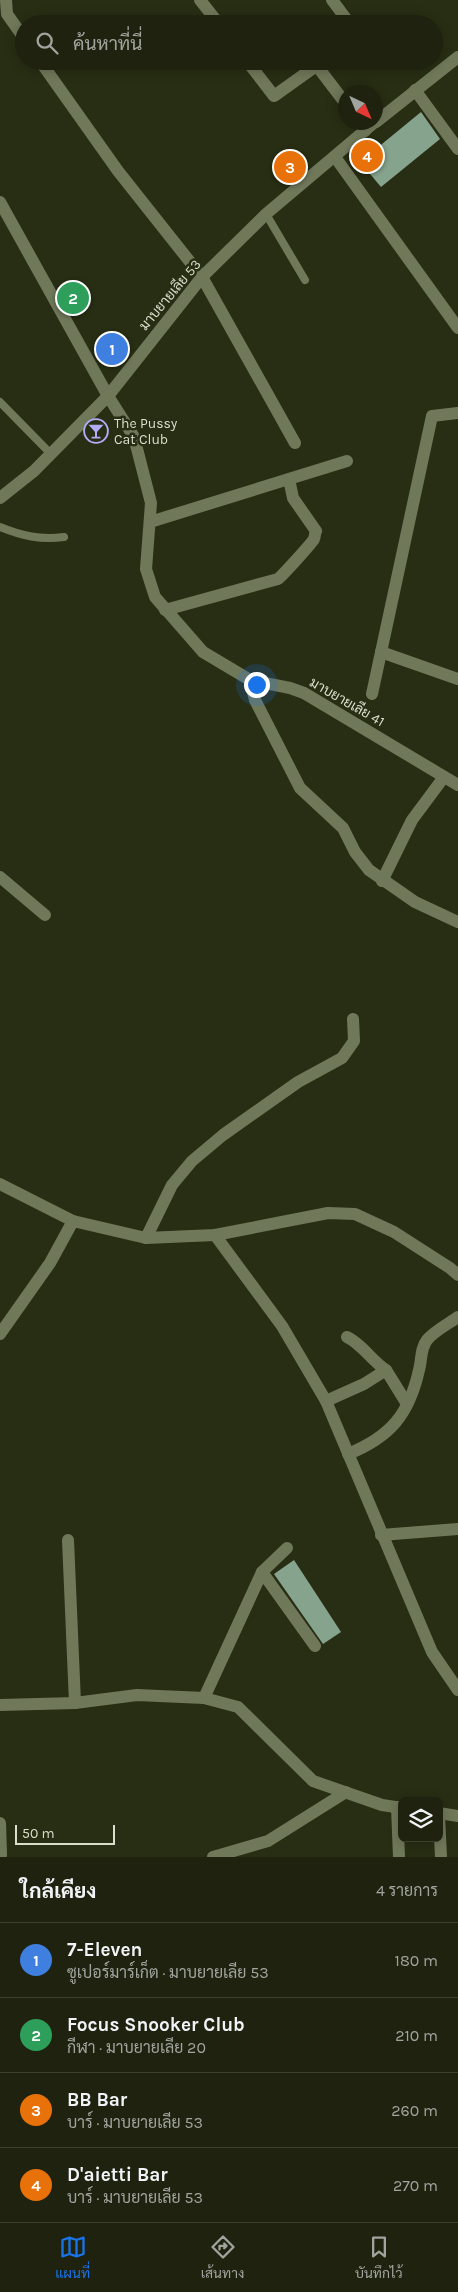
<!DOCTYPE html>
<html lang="th">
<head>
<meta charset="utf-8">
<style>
  body { margin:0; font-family:Karla,Sarabun,sans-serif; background:#2b2f1c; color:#f1f3f6 }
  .controls { position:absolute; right:15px; bottom:15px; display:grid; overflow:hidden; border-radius:8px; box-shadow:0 2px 12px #0003 }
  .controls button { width:45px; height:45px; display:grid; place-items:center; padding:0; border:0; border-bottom:1px solid #3c3f2e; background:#1e220e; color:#f1f3f6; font:25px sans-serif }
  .compass { position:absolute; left:338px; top:85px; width:45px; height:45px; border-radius:50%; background:#1e220e; box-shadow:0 2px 12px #0003; rotate:136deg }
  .scale { position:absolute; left:15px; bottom:12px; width:100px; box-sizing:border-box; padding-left:5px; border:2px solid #d9decd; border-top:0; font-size:14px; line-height:18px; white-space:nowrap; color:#d9decd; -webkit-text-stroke:4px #282e13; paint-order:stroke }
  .you { position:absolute; left:256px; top:684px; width:18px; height:18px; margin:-12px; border:4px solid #fff; border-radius:50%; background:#1a73e8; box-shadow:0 0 0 8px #1a73e833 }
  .badge { display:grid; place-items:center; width:32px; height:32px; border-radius:50%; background:#1a73e8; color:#fff; font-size:16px; font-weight:700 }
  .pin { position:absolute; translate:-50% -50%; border:2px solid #fff; box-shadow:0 1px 5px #0006 }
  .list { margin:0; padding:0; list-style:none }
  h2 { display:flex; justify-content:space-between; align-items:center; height:65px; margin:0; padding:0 20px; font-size:21px }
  h2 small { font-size:16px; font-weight:400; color:#a1a49e }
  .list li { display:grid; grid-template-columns:32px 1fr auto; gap:15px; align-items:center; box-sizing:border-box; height:75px; padding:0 20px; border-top:1px solid #3c3f2e }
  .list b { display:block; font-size:19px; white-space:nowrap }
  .list p { margin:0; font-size:16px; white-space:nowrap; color:#a1a49e }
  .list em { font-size:16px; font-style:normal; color:#a1a49e }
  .icon { flex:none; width:28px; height:28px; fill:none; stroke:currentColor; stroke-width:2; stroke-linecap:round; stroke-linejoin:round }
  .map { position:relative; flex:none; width:458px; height:1857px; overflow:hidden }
  .search { position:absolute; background:#1e220e; box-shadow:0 2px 12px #0003; left:15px; right:15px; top:15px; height:55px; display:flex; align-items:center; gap:12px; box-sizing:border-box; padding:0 18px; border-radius:28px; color:#a1a49e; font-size:19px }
  .sheet { height:365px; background:#1e220e }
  nav { display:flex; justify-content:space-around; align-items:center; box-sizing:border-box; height:70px; border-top:1px solid #3c3f2e; background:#1e220e; font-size:14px; color:#a1a49e }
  nav a { display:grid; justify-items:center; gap:2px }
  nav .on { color:#1a73e8 }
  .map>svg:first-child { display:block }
</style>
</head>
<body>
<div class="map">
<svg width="458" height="1857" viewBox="0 0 458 1857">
  <rect width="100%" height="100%" fill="#282e13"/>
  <g fill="#85a38d">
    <path d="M421,112L440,139L381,187L360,162Z"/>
    <path d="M294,1560L341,1632L323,1644L274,1574Z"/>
  </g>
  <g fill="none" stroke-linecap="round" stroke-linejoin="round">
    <g stroke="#70785a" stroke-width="8">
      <path d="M266,214L305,280"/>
      <path d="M0,402L51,454"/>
      <path d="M0,527C22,536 40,540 64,537"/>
    </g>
    <g stroke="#70785a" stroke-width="12">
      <path d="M6,0L7,14L24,38"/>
      <path d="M200,0L219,24"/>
      <path d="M332,0L350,24"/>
      <path d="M40,61L118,171L202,277L295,443"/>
      <path d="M247,61L274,96L323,61"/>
      <path d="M317,66L346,104"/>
      <path d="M415,90L458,149"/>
      <path d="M359,122L365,131"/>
      <path d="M335,157L458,328"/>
      <path d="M0,202L108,396L134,437L151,503L146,569L155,597L203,652L250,680L290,688L304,693L458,785"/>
      <path d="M150,522L347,461"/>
      <path d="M165,610L278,579C282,576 312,543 314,539C315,537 315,532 316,531L293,498L289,479"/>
      <path d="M381,652L458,679"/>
      <path d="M250,680L255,700L300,788L343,828L355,852L369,870L415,902L458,922"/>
      <path d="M372,694L432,416L458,413"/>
      <path d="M0,877L45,915"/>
      <path d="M382,881L412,820L444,777"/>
      <path d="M0,1184L73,1221L146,1238L215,1235L328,1213L355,1214L394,1232L450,1268L458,1275"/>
      <path d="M215,1235L282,1326L326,1401L432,1652L458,1690"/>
      <path d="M146,1238L172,1185L192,1161L223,1135L298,1082L342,1058L354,1041L353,1019"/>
      <path d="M0,1334L50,1263L73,1221"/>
      <path d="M347,1337C362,1344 372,1361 386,1370"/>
      <path d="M326,1401L364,1384L386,1370L407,1404"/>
      <path d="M348,1454C390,1437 409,1415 419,1370C422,1360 420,1349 427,1340C434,1331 448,1324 458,1317"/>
      <path d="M381,1535L458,1529"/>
      <path d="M68,1540L75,1703"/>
      <path d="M262,1572L315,1646"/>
      <path d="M204,1698L262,1572L287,1548"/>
      <path d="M0,1705L75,1703L137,1695L204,1698L238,1707L313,1781L382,1805L402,1808"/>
      <path d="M397,1807L399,1857"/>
      <path d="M439,1813L458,1816"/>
      <path d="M439,1815L441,1857"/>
      <path d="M0,1823L1,1855"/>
      <path d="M213,1857L268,1841L346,1792"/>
    </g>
    <g stroke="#70785a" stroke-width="12">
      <path d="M376,122L458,57"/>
      <path d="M0,498L34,471L108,396L202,277L266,214L375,122"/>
    </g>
  </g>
  <defs>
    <g id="bar-ring" transform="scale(1.25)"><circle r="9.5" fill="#282e13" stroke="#b2adf9" stroke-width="1.5"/><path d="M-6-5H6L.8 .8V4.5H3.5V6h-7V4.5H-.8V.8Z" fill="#b2adf9"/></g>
  </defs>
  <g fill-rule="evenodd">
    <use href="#bar-ring" x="96" y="431"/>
  </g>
  <g text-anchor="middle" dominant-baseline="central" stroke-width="5" stroke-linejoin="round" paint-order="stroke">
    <g font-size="14" fill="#d9decd" stroke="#282e13">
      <text transform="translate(170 295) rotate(-50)">มาบยายเลีย 53</text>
      <text transform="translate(347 702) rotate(30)">มาบยายเลีย 41</text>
    </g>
    <g font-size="14" fill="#d9decd" stroke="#282e13" text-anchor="start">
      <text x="114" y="423">The Pussy<tspan x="114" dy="16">Cat Club</tspan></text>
    </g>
  </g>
</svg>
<div class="controls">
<button><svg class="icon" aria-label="layers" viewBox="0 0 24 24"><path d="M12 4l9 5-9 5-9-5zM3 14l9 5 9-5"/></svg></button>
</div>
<svg class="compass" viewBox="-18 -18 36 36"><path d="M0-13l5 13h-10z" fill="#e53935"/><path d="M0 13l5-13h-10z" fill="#a1a49e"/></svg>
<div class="scale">50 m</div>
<div class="you"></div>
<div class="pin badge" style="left:112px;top:349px;background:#3f7fe0">1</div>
<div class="pin badge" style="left:73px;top:298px;background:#2e9e5b">2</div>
<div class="pin badge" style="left:290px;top:167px;background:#e8710a">3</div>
<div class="pin badge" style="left:367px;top:156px;background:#e8710a">4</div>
<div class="search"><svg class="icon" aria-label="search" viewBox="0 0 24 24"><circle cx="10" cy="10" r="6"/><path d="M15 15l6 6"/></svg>ค้นหาที่นี่</div>
</div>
<section class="sheet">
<h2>ใกล้เคียง<small>4 รายการ</small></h2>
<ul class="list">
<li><span class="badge" style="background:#3f7fe0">1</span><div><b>7-Eleven</b><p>ซูเปอร์มาร์เก็ต · มาบยายเลีย 53</p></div><em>180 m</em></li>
<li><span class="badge" style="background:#2e9e5b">2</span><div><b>Focus Snooker Club</b><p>กีฬา · มาบยายเลีย 20</p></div><em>210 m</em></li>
<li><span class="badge" style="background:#e8710a">3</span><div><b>BB Bar</b><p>บาร์ · มาบยายเลีย 53</p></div><em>260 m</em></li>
<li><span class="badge" style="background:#e8710a">4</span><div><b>D'aietti Bar</b><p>บาร์ · มาบยายเลีย 53</p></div><em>270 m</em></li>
</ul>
</section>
<nav>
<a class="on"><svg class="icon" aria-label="map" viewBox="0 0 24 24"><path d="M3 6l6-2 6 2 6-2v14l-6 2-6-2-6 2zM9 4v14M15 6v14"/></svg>แผนที่</a>
<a><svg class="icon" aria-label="directions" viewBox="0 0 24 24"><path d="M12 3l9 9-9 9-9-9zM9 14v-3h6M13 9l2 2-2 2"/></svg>เส้นทาง</a>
<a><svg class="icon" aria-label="saved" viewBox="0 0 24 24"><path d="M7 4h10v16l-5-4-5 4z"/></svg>บันทึกไว้</a>
</nav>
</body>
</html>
